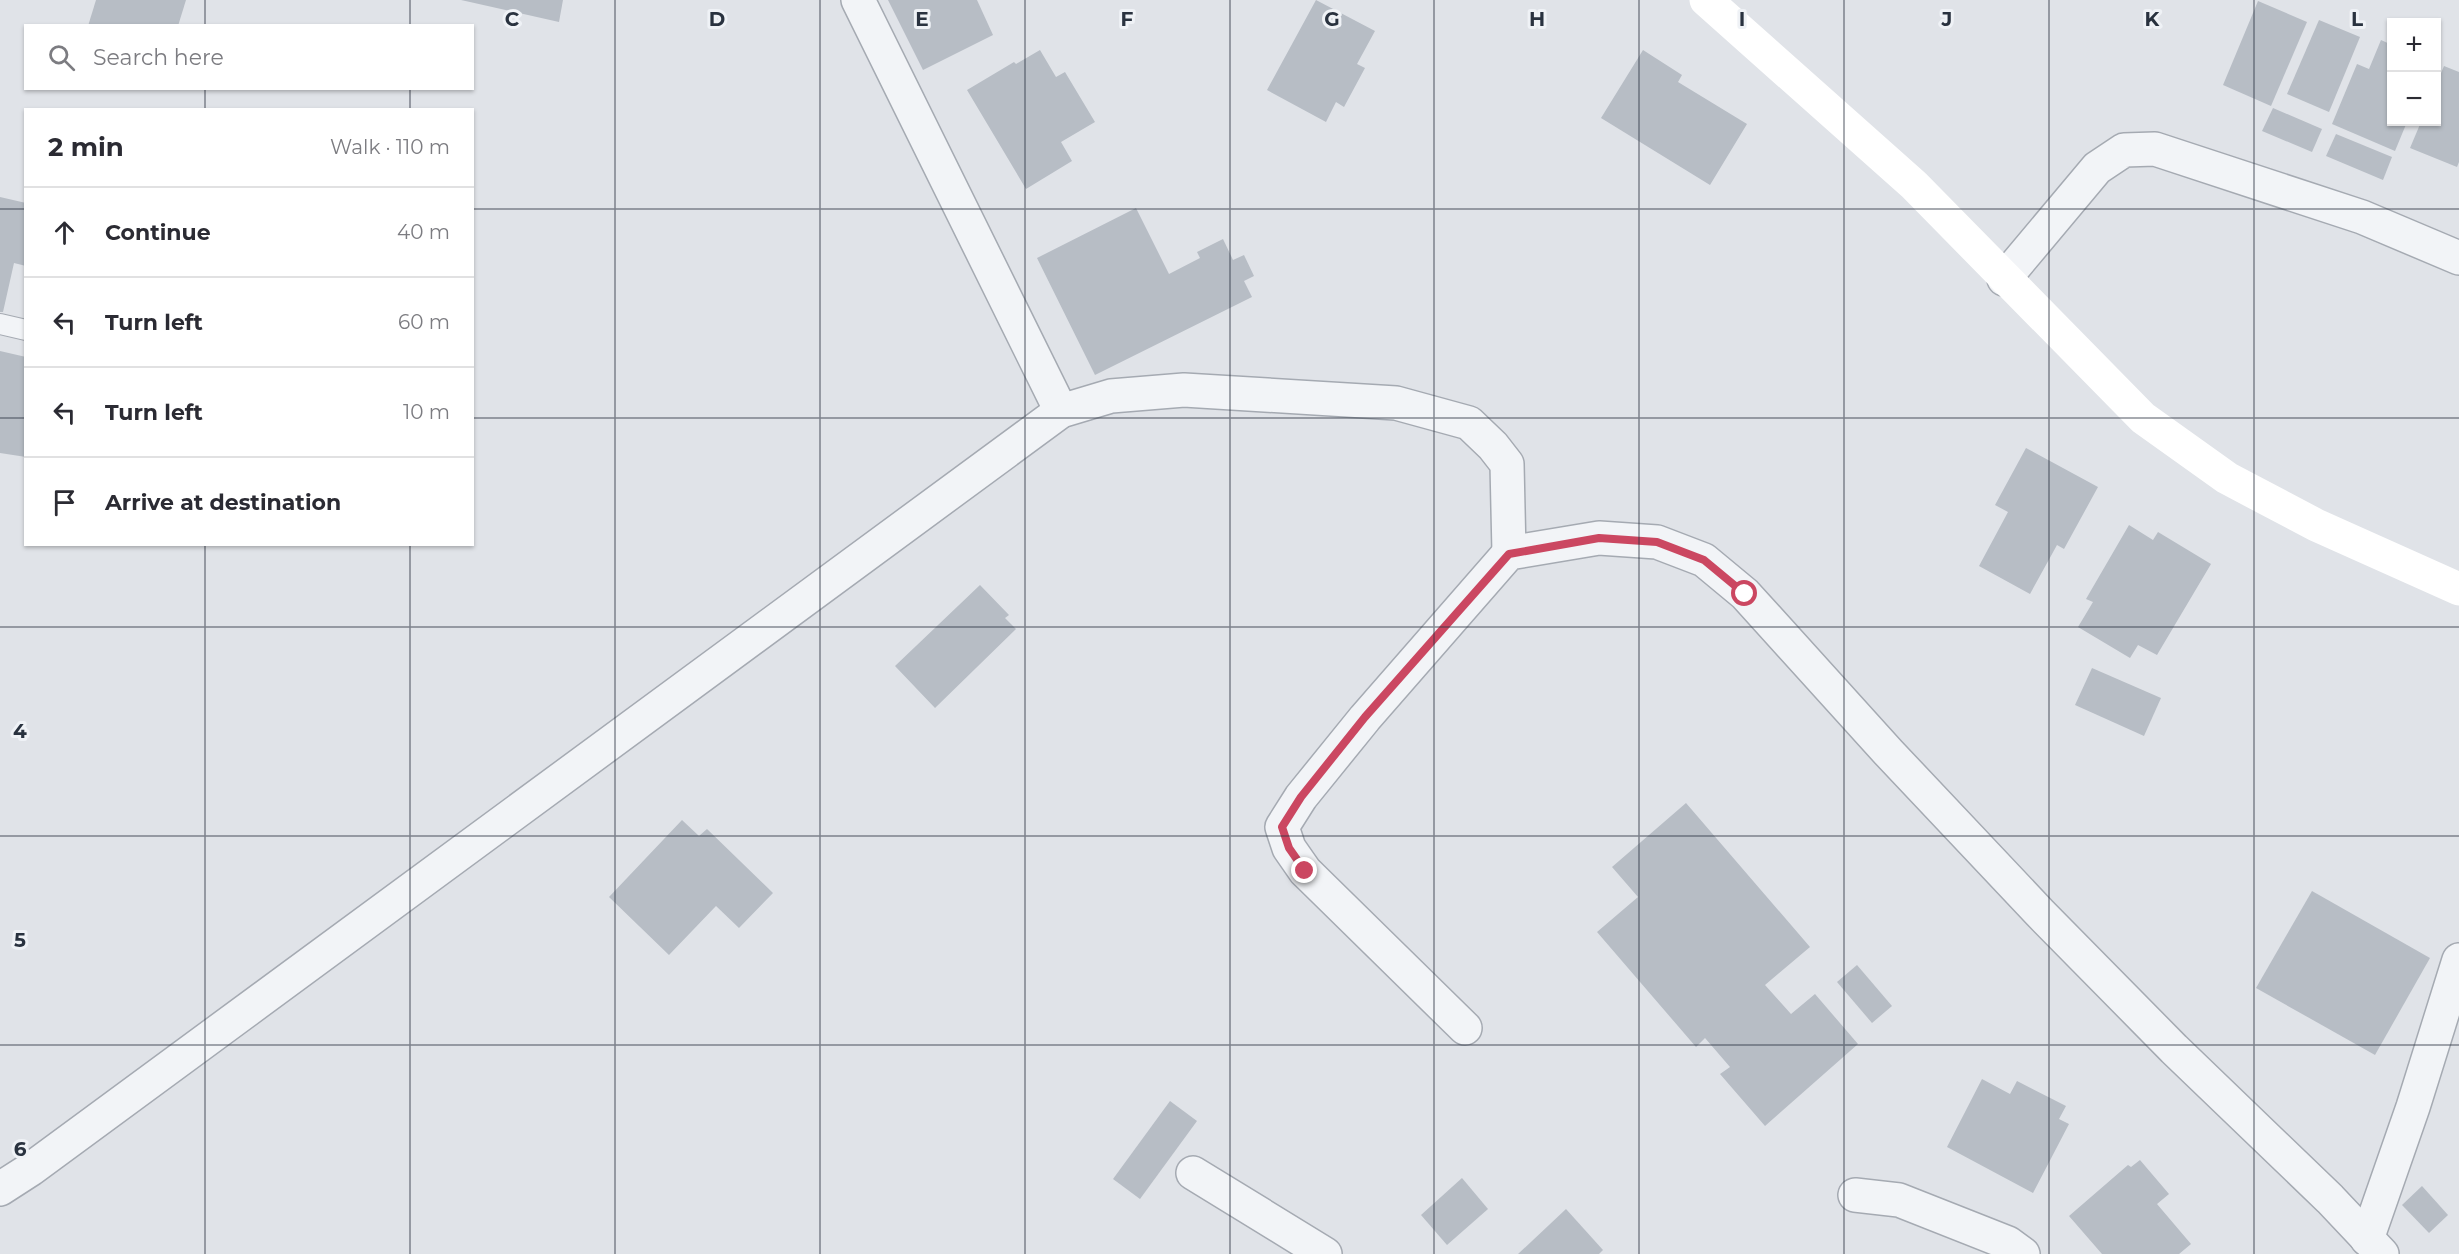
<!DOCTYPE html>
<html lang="en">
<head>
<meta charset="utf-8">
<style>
  body { margin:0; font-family:Montserrat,sans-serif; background:#f7f7f7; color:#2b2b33 }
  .controls { position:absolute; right:18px; top:18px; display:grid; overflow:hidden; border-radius:0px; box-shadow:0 2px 4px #0004 }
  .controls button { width:54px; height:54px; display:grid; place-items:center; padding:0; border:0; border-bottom:2px solid #e1e1e2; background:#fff; color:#2b2b33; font:30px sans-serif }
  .stop { position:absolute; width:18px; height:18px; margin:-14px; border:4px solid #cb4761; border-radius:50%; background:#fff }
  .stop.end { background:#cb4761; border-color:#fff; box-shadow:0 2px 6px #0008 }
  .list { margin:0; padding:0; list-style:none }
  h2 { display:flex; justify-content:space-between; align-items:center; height:78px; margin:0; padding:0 24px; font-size:26px }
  h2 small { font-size:20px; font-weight:400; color:#7c7c81 }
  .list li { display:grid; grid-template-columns:39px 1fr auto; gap:18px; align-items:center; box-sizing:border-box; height:90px; padding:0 24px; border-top:2px solid #e1e1e2 }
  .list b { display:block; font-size:22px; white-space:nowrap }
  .list em { font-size:20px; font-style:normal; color:#7c7c81 }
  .icon { flex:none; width:33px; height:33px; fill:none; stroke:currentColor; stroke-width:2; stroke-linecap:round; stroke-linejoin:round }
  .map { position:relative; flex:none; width:2459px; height:1254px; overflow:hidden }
  .search { position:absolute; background:#fff; box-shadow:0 2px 4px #0004; left:24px; top:24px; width:450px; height:66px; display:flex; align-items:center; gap:15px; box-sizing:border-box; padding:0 21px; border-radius:0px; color:#7c7c81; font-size:22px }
  .panel { position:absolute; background:#fff; box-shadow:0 2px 4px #0004; left:24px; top:108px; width:450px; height:438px; border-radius:0px }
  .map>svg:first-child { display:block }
</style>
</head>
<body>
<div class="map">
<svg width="2459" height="1254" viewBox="0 0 2459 1254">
  <rect width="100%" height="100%" fill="#e0e3e8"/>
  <g fill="#b7bdc5">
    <path d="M96,0H186L178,26H88Z"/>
    <path d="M461,0H563L559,22Z"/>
    <path d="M888,0H977L993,35L923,70Z"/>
    <path d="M1316,0L1375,31L1357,64L1365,68L1344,107L1336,102L1326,122L1267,90Z"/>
    <path d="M2258,1L2307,22L2271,106L2223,85Z"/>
    <path d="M2319,20L2360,37L2329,112L2287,94Z"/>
    <path d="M2381,40L2392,45V122H2407L2395,151L2332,124L2357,64L2369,69Z"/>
    <path d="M1040,50L1056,77L1065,72L1095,122L1061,142L1072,161L1026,189L967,90L1014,62L1016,64Z"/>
    <path d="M1643,50L1682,75L1678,82L1747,124L1710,185L1601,118Z"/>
    <path d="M2444,66L2459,72V162L2457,167L2410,148L2421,122H2436V85Z"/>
    <path d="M2273,108L2322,129L2312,152L2262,131Z"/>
    <path d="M2336,134L2392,157L2383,180L2326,156Z"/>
    <path d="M0,197L26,203V266L14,263L3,312H0Z"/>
    <path d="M1136,208L1169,274L1200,258L1197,252L1223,239L1233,260L1244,255L1254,276L1244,281L1252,297L1095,375L1037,258Z"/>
    <path d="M0,351L26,357V457L0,453Z"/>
    <path d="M2026,448L2098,487L2064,549L2057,545L2030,594L1979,566L2008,512L1995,505Z"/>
    <path d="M2129,525L2153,540L2158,532L2211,564L2157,655L2138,645L2130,658L2078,627L2093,602L2086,599Z"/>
    <path d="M980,585L1009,615L1005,618L1016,629L935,708L895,666Z"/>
    <path d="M2092,668L2161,698L2144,736L2075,705Z"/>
    <path d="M1686,803L1810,947L1765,985L1791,1014L1815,994L1858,1044L1765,1126L1720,1074L1730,1067L1705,1038L1696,1047L1597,932L1638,897L1612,867Z"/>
    <path d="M682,820L699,836L707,829L773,893L739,928L716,906L669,955L609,897Z"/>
    <path d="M2312,891L2430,958L2375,1055L2256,988Z"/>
    <path d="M1857,965L1892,1006L1872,1023L1837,982Z"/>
    <path d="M1982,1079L2010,1094L2017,1081L2066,1106L2059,1119L2069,1124L2033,1193L1947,1147Z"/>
    <path d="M1170,1101L1197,1121L1140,1199L1113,1179Z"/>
    <path d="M2140,1160L2169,1194L2157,1204L2191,1244L2179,1254H2102L2069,1216L2128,1165L2131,1167Z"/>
    <path d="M1462,1178L1488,1209L1447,1245L1421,1215Z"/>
    <path d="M2422,1186L2448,1215L2429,1233L2402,1205Z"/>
    <path d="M1566,1209L1603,1250L1599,1254H1518Z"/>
  </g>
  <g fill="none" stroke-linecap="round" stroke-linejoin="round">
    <g stroke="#a5aab2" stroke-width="22">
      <path id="lane" d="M0,324L26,330"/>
    </g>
    <g stroke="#a5aab2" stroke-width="36">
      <g id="street">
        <path d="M858,0L1061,411"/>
        <path d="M2004,279L2097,168L2124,150L2155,149L2362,217L2459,258"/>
        <path d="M1465,1028L1305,871L1289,848L1282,827L1301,797L1365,718L1509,553L1599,538L1657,542L1704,560L1745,594L1889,753L2040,913L2174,1049L2330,1199L2382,1254"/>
        <path d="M1193,1173L1325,1254"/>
        <path d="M0,1189L31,1169L1061,411L1111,396L1184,390L1396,403L1469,423L1493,446L1507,464L1509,553"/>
        <path d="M1855,1195L1899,1200L2008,1243L2023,1254"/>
        <path d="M2367,1239L2413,1107L2459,960"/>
      </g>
    </g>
    <use href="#lane" stroke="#f2f4f7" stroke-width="20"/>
    <use href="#street" stroke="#f2f4f7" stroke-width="33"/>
    <path stroke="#fff" stroke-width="33" d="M1706,0L1914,185L2143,418L2227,478L2316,525L2459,589"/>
  </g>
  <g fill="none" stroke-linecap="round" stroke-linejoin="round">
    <path stroke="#cb4761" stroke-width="8" d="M1305,871L1289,848L1282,827L1301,797L1365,717L1509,554L1599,538L1657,542L1704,560L1745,594"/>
  </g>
  <path fill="none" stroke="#29323f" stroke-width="1.5" stroke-opacity="0.55" d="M205,0V26M410,0V26M615,0V1254M820,0V1254M1025,0V1254M1230,0V1254M1434,0V1254M1639,0V1254M1844,0V1254M2049,0V1254M2254,0V1254M205,88V110M410,88V110M0,209H26M472,209H2459M0,418H26M472,418H2459M205,544V1254M410,544V1254M0,627H2459M0,836H2459M0,1045H2459"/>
  <g font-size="20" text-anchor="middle" font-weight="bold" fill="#29323f" stroke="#eff2f6" stroke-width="6" stroke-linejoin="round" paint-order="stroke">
    <text x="512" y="26">C</text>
    <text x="717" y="26">D</text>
    <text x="922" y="26">E</text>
    <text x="1127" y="26">F</text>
    <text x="1332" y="26">G</text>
    <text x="1537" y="26">H</text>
    <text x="1742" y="26">I</text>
    <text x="1947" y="26">J</text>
    <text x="2152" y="26">K</text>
    <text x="2357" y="26">L</text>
    <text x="20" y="738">4</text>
    <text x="20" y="947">5</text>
    <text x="20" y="1156">6</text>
  </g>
</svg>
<div class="controls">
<button>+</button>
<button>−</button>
</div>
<div class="stop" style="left:1745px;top:594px"></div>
<div class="stop end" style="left:1305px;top:871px"></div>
<div class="search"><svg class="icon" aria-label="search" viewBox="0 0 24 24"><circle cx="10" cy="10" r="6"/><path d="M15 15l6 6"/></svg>Search here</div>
<section class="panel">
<h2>2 min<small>Walk · 110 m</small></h2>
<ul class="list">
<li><svg class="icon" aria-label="ahead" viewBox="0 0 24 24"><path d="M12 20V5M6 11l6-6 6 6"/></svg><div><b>Continue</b></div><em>40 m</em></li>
<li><svg class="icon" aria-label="left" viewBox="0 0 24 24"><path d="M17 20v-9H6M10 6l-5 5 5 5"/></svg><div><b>Turn left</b></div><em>60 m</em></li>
<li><svg class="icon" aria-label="left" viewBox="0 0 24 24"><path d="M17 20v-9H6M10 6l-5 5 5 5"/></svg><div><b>Turn left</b></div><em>10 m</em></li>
<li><svg class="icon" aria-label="arrive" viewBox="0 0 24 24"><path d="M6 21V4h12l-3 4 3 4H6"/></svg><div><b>Arrive at destination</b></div></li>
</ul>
</section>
</div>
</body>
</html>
